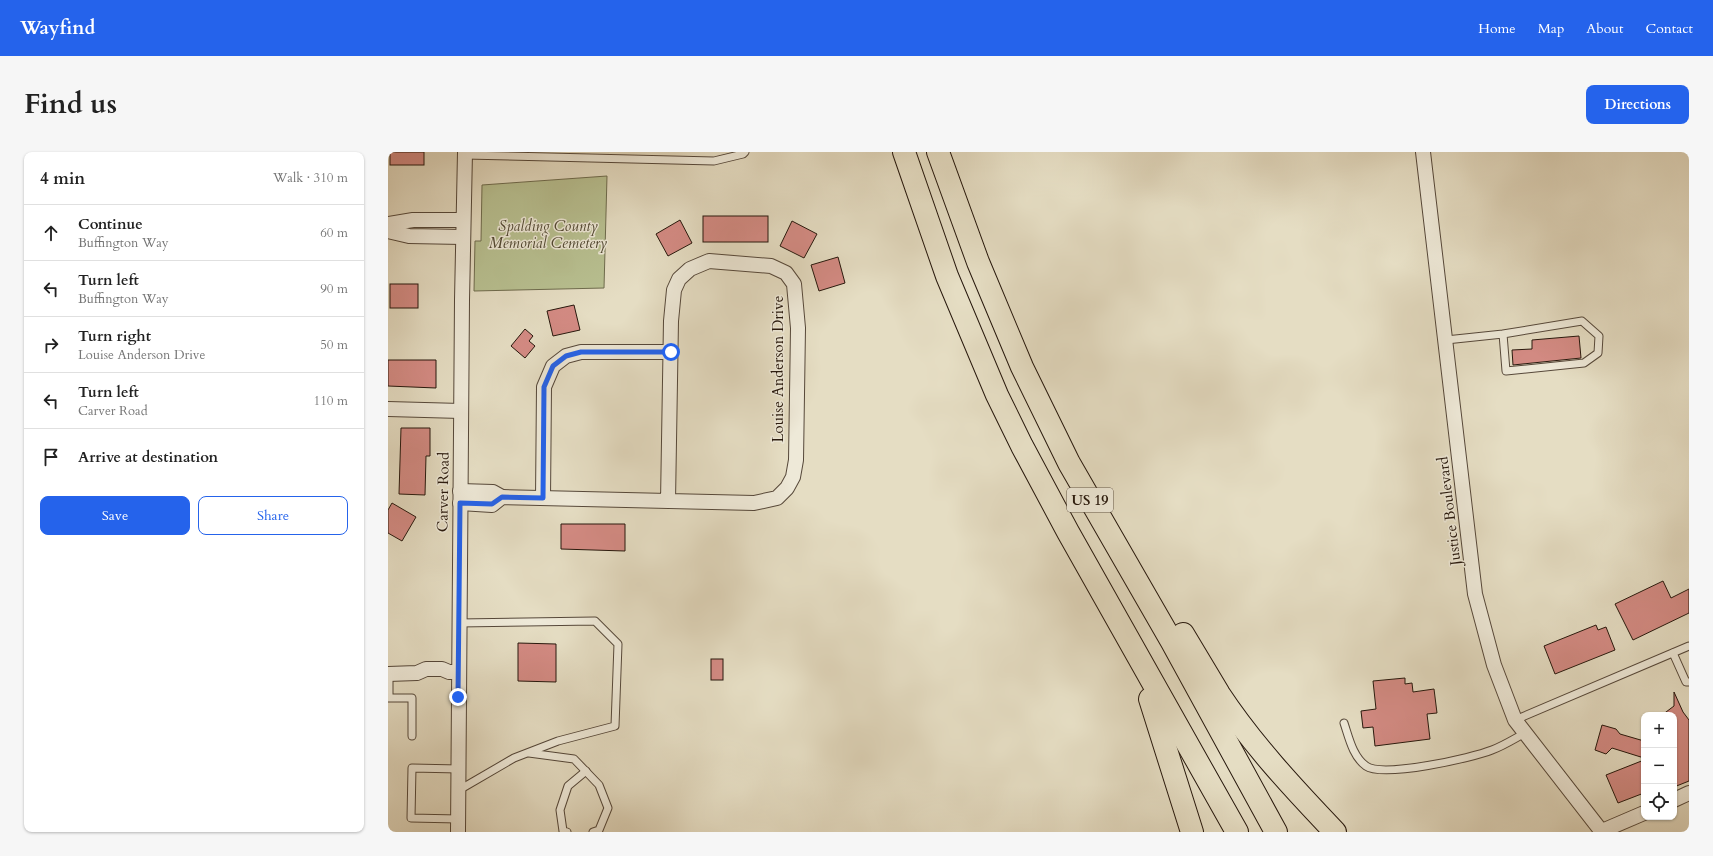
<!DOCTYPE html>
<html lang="en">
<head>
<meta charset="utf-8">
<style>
  body { margin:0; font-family:Cardo,serif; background:#f6f6f6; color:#222 }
  .controls { position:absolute; right:12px; bottom:12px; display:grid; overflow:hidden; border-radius:8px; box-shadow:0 1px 3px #0004 }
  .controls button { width:36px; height:36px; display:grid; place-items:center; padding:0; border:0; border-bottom:1px solid #e0e0e0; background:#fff; color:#222; font:20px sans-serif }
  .stop { position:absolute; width:12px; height:12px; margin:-9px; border:3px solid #2563eb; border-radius:50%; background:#fff }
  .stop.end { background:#2563eb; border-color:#fff; box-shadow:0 1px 4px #0008 }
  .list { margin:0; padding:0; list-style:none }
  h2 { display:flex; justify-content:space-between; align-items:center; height:52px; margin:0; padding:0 16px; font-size:17px }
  h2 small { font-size:13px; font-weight:400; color:#767676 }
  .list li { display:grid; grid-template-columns:26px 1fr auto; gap:12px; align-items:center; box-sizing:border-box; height:56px; padding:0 16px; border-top:1px solid #e0e0e0 }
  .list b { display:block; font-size:15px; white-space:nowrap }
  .list p { margin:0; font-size:13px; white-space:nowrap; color:#767676 }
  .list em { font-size:13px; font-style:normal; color:#767676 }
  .actions { display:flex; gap:8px; padding:12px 16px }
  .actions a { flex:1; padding:9px 0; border:1px solid #2563eb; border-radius:8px; text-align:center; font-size:14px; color:#2563eb }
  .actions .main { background:#2563eb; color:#fff }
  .icon { flex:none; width:22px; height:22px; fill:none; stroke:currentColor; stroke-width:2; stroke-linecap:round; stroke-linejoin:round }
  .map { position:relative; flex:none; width:1301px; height:680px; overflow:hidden; border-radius:8px }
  header { display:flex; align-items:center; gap:24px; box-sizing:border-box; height:56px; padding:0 20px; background:#2563eb; color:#fff }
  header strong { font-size:19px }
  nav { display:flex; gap:22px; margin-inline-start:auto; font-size:14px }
  .intro { display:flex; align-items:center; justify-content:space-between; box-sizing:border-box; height:96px; padding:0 24px }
  h1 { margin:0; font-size:28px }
  .button { padding:10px 18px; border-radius:8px; background:#2563eb; color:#fff; font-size:14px; font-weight:700 }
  main { display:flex; gap:24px; padding:0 24px }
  aside { flex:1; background:#fff; border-radius:8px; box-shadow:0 1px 3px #0004 }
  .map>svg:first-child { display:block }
</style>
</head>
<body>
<header>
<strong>Wayfind</strong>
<nav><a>Home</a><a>Map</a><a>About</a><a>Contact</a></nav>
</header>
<div class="intro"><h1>Find us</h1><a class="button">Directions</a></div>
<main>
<aside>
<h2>4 min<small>Walk · 310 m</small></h2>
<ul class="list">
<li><svg class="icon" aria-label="ahead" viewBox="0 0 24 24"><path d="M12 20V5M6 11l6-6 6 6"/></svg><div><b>Continue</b><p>Buffington Way</p></div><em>60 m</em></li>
<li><svg class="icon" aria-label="left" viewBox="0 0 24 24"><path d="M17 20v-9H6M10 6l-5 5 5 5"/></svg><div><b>Turn left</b><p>Buffington Way</p></div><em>90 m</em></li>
<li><svg class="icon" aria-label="right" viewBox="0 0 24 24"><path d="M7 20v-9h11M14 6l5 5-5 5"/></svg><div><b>Turn right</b><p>Louise Anderson Drive</p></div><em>50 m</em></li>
<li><svg class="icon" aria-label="left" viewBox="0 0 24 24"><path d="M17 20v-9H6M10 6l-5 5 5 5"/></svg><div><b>Turn left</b><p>Carver Road</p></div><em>110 m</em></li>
<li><svg class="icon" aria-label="arrive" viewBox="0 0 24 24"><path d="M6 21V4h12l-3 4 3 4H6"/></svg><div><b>Arrive at destination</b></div></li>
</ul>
<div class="actions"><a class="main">Save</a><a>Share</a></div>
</aside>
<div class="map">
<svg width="1301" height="680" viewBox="0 0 1301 680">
  <rect width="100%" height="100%" fill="#e5ddc3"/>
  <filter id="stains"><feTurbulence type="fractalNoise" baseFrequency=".005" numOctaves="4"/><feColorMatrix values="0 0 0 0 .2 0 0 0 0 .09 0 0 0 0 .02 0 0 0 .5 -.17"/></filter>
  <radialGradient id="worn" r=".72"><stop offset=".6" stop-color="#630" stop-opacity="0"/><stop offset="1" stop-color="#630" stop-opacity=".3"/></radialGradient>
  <path fill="#b8c091" stroke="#6f6c4e" d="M219,24L216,136L86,139L87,89H93L94,33Z"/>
  <g fill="#d48b84" stroke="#26170c">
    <rect x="2" y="0" width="34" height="13"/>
    <rect x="315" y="64" width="65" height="26"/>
    <path d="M292,68L304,91L280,104L268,82Z"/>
    <path d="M404,69L429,82L416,106L392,94Z"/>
    <path d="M450,105L457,131L431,139L423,113Z"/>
    <rect x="2" y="132" width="28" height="24"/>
    <path d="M186,153L192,178L165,184L159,159Z"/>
    <path d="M137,177L145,184L141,189L147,194L137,206L123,194Z"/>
    <path d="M1191,184L1193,206L1125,213L1124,198L1144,197V188Z"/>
    <path d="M0,208H48V236L0,234Z"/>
    <path d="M13,276H42V304H38L37,343L11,342Z"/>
    <path d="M4,351L28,365L14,389L0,381V358Z"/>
    <path d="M173,372H237V399L173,397Z"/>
    <path d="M1275,429L1283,446L1301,437V461L1245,488L1227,452Z"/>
    <path d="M1208,473L1210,478L1218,475L1227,498L1167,522L1156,494Z"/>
    <path d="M130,491L168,492V530L130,529Z"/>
    <rect x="323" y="507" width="12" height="21"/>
    <path d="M1017,526V532L1024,531L1025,540L1046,537L1049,561L1039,562L1042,587L987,594L985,575L975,576L973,559L988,557L985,529Z"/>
    <path d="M1286,540L1295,560L1301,568V629L1286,635V563H1274L1286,554Z"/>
    <path d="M1214,573L1228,577L1232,582L1256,589V606L1224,596L1218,602L1207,598Z"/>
    <path d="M1256,608V641L1230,651L1218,623Z"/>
  </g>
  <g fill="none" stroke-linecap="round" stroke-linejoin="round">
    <g stroke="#56483a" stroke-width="9">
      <g id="service">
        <path d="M77,3L326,9L355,2L357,0"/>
        <path d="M1058,188L1115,182L1118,219L1196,211L1210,201L1211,184L1194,169L1115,182"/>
        <path d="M1285,501L1298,530H1301"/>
        <path d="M1,522V546H24V584"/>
        <path d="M1127,568L1301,494"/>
        <path d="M956,571C961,586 965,605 978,614C995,626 1084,606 1104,598C1115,594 1126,587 1137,581"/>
        <path d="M141,601L186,607L211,633L220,656L211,678L205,680"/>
        <path d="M71,638L126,606L170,589L227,574L230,492L207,469L71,471"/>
        <path d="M70,667L23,666L24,616L71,617"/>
        <path d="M179,680L175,679L172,658L180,634L198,619"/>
      </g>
    </g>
    <g stroke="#56483a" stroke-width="16">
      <g id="minor">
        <path d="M1035,0L1087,442L1106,513L1127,568L1214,680"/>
        <path d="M0,72L25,68H75"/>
        <path d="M0,79L21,84L75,85"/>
        <path d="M0,257L73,259"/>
        <path d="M72,339L105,340L114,345"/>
        <path d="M155,346L156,235L165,214L178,204L193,200H283"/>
        <path d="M72,351L104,353L114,345L366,351L389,346L399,336L405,325L408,308L410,176L406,132L398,121L383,114L321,109L302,117L291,127L286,138L283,169L280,349"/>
        <path d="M0,522L29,521L38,517H54L61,520H70"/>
        <path d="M1286,648L1301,641"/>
        <path d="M1214,679L1256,661"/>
        <path d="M70,680L74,148L77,0"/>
      </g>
    </g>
    <g stroke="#26170c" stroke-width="24">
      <g id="motorway">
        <path d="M516,0L559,124L609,243L634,294L680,380L849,680"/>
        <path d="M550,0L590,110L634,215L681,311L784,490L888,680"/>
        <path d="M795,482C807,502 819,522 831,542C864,592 906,637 947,680"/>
        <path d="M762,547L804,680"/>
      </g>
    </g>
    <use href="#service" stroke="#eee9d8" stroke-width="7"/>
    <use href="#minor" stroke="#eee9d8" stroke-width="14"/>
    <use href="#motorway" stroke="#e5ddc3" stroke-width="22"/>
  </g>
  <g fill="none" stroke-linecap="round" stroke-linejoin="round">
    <path stroke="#2563eb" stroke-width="5" d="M70,545L72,351L104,352L114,345L155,346L156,235L165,214L178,204L193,200H283"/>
  </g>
  <g text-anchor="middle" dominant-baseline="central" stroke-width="3" stroke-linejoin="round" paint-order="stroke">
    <rect fill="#eee9d8" stroke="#625649" stroke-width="1" x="679" y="336" width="46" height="24" rx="3"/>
    <g font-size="14" font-weight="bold" fill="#26170c">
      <text x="702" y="348">US 19</text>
    </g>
    <g font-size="15" font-style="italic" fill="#524a34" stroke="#eee9d8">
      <text x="160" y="74">Spalding County<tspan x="160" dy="17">Memorial Cemetery</tspan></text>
    </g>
    <g font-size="15" fill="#26170c" stroke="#eee9d8">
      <text transform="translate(390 217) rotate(-90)">Louise Anderson Drive</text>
      <text transform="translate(55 340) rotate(-89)">Carver Road</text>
      <text transform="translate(1061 359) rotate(-97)">Justice Boulevard</text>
    </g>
  </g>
  <rect width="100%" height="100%" filter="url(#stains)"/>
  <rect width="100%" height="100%" fill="url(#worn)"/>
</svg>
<div class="controls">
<button>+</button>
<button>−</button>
<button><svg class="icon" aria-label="locate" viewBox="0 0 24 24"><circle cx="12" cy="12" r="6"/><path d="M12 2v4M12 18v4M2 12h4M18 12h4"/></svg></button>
</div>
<div class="stop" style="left:283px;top:200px"></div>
<div class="stop end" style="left:70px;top:545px"></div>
</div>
</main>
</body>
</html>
